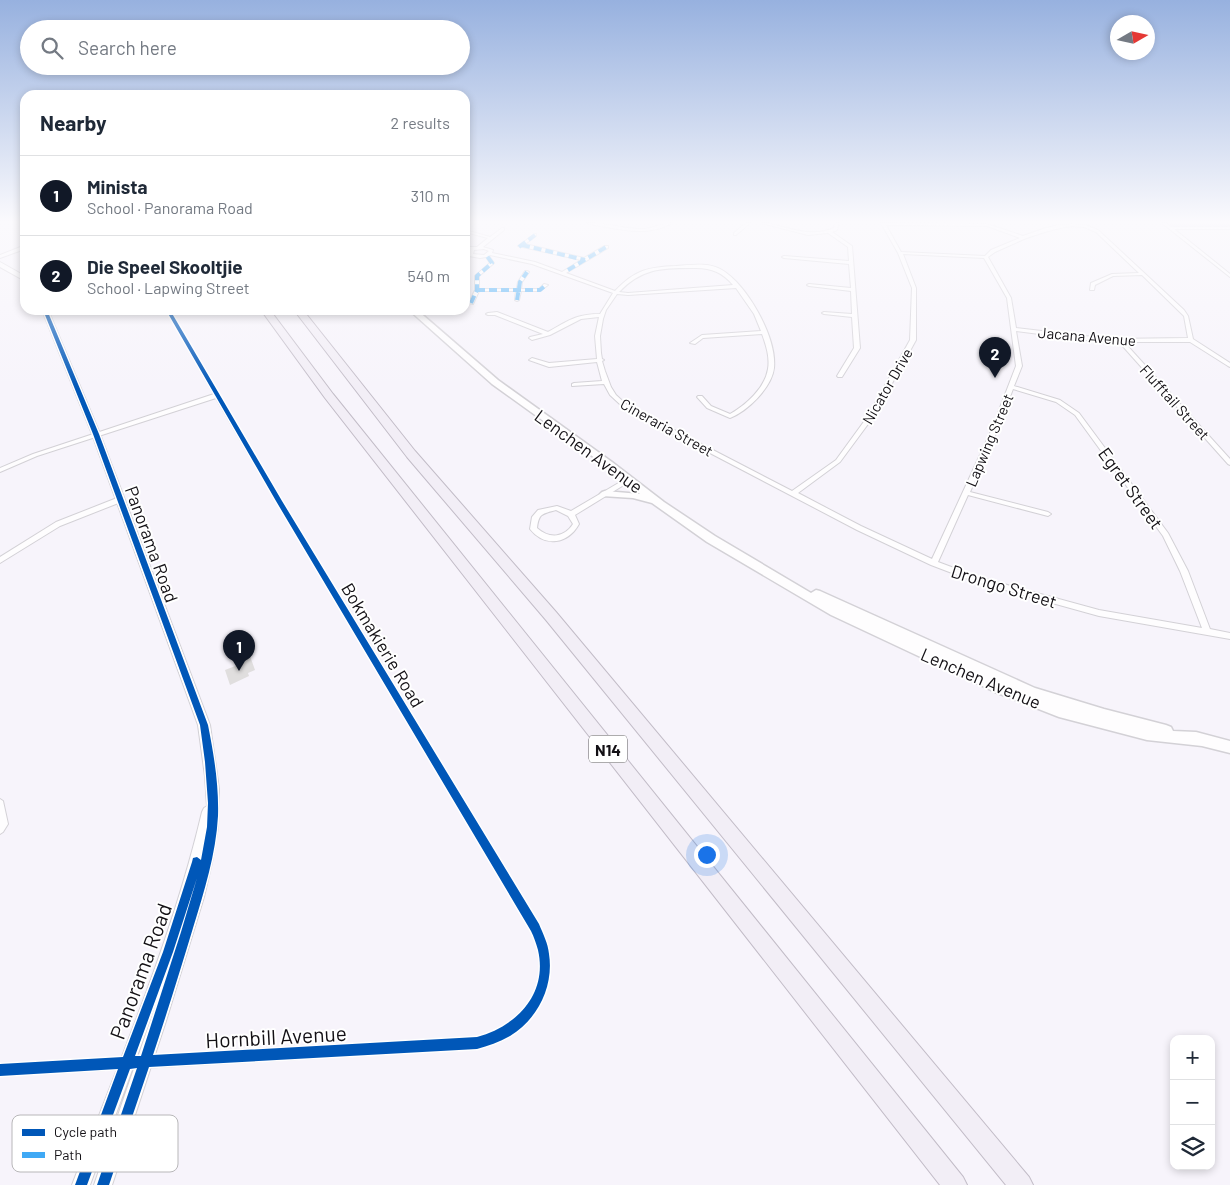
<!DOCTYPE html>
<html lang="en">
<head>
<meta charset="utf-8">
<style>
  body { margin:0; font-family:Barlow,sans-serif; background:#f6f6f7; color:#1f2937 }
  .controls { position:absolute; right:15px; bottom:15px; display:grid; overflow:hidden; border-radius:10px; box-shadow:0 2px 8px #0003 }
  .controls button { width:45px; height:45px; display:grid; place-items:center; padding:0; border:0; border-bottom:1px solid #e0e1e3; background:#fff; color:#1f2937; font:25px sans-serif }
  .compass { position:absolute; left:1110px; top:15px; width:45px; height:45px; border-radius:50%; background:#fff; box-shadow:0 2px 8px #0003; rotate:81deg }
  .you { position:absolute; left:706px; top:854px; width:18px; height:18px; margin:-12px; border:4px solid #fff; border-radius:50%; background:#1a73e8; box-shadow:0 0 0 8px #1a73e833 }
  .badge { display:grid; place-items:center; width:32px; height:32px; border-radius:50%; background:#111827; color:#fff; font-size:16px; font-weight:700 }
  .pin { position:absolute; translate:-50% -41px; filter:drop-shadow(0 1px 2px #0008) }
  .pin::after { content:''; position:absolute; top:26px; width:18px; height:15px; background:inherit; clip-path:polygon(0 0,100% 0,50% 100%) }
  .list { margin:0; padding:0; list-style:none }
  h2 { display:flex; justify-content:space-between; align-items:center; height:65px; margin:0; padding:0 20px; font-size:21px }
  h2 small { font-size:16px; font-weight:400; color:#747a83 }
  .list li { display:grid; grid-template-columns:32px 1fr auto; gap:15px; align-items:center; box-sizing:border-box; height:80px; padding:0 20px; border-top:1px solid #e0e1e3 }
  .list b { display:block; font-size:19px; white-space:nowrap }
  .list p { margin:0; font-size:16px; white-space:nowrap; color:#747a83 }
  .list em { font-size:16px; font-style:normal; color:#747a83 }
  .icon { flex:none; width:28px; height:28px; fill:none; stroke:currentColor; stroke-width:2; stroke-linecap:round; stroke-linejoin:round }
  .map { position:relative; flex:none; width:1230px; height:1185px; overflow:hidden }
  .search { position:absolute; background:#fff; box-shadow:0 2px 8px #0003; left:20px; top:20px; width:450px; height:55px; display:flex; align-items:center; gap:12px; box-sizing:border-box; padding:0 18px; border-radius:28px; color:#747a83; font-size:19px }
  .panel { position:absolute; background:#fff; box-shadow:0 2px 8px #0003; left:20px; top:90px; width:450px; height:225px; border-radius:15px }
  .map>svg:first-child { display:block }
</style>
</head>
<body>
<div class="map">
<svg width="1230" height="1185" viewBox="0 0 1230 1185">
  <rect width="100%" height="100%" fill="#f7f4fb"/>
  <path fill="#e0d5ee" d="M1168,223H1230V227L1174,228Z"/>
  <path fill="#e0dede" d="M250,656L255,670L248,673L249,676L230,685L225,670L243,663L242,660Z"/>
  <g fill="none" stroke-linecap="round" stroke-linejoin="round">
    <g stroke="#d3d1d6" stroke-width="2">
      <g id="minor">
        <path d="M587,223C605,222 623,229 642,229C652,229 663,223 672,223C652,235 628,231 606,227C600,226 593,225 587,223Z"/>
        <path d="M746,223H750L736,235H734V233Z"/>
        <path d="M761,223H767C789,228 812,238 834,228L835,223H839L837,230L832,232L852,246L860,348L842,377H838L837,376L854,348L852,317L824,314L822,313L824,312L852,314L851,291L809,286L807,285L809,284L851,288L849,264L784,258L782,257L784,256L849,261L848,247L828,233L808,235Z"/>
        <path d="M881,223L987,224L1023,236L1043,229L1058,225L1072,224L1085,225L1098,230L1184,310L1188,316L1193,339L1230,363V367L1228,366L1190,342H1124L1230,459V465L1228,464L1119,342L1110,343L1016,331L1022,366L1014,386L1060,400L1079,413L1168,533L1188,571L1210,629L1230,633V639L1099,616L973,581L931,565L857,530L624,408L610,395L604,384L572,386V384L574,383L602,381L597,362L549,367L529,360L532,358L549,363L597,359L595,336L599,317L581,319L550,335L532,340L529,338L530,337L543,334L495,315H488L486,314L488,313L497,312L548,332C568,321 576,314 600,314L613,293L532,264L490,255L489,256L494,263L479,276V289H517L518,282L525,271H527L529,272L522,282L521,289H539L544,284L548,285L540,291H521L519,300L517,301L515,300L516,291H479L473,304L469,303L475,290V276L490,263L486,257L480,258L469,256L470,250L465,249V247H477L488,238L465,232V230L490,237L502,228H504V230L483,247L493,250L492,253L535,262L562,272L581,260L518,246L535,234H536V236L525,244L584,258L604,246H608V248L566,273L615,291C635,270 648,267 676,266C691,265 708,262 722,270C747,285 777,337 774,368C772,387 748,411 730,418L707,408L697,397L698,396H702L711,406L730,414C746,405 765,388 768,369C770,357 766,345 762,334L703,338L695,344L690,343L702,335L761,331L754,314L736,288L628,295L617,294L606,310L603,319L600,336L601,353L602,359L604,360L602,361L605,371L611,387L616,395L628,406L792,491L836,460L868,416L910,340L912,288L898,253ZM886,225L987,226L1020,238L991,250L985,256L901,252ZM1072,226L1084,227L1096,232L1139,273L1112,274L1091,283L1090,290H1094L1095,285L1113,276L1142,275L1184,316L1188,338L1110,339L1016,328L1011,298L988,257L995,252L1024,239C1038,234 1055,228 1072,226ZM484,249L489,251L484,255L473,254L474,250ZM903,254L984,258L1007,298L1016,366L991,431L932,559L861,526L798,493L840,462L874,416L916,340V288ZM696,268C712,268 723,273 733,285L628,293L619,292C643,267 664,268 696,268ZM1013,389L1056,402L1075,415L1163,536L1180,571L1202,628L1099,610L978,577L938,562L968,495L1048,516L1051,514L1048,512L970,492L997,431Z"/>
        <path d="M1162,223H1166L1171,227H1230V229H1174L1230,274V277Z"/>
        <path d="M23,246H25V249L0,258V255Z"/>
        <path d="M166,310H170L282,501L539,924C543,934 548,943 549,954C554,986 538,1019 510,1036C499,1042 488,1046 477,1049L0,1076V1064L477,1037C517,1026 548,994 538,950C536,943 534,937 531,931L276,501L216,398L37,456L0,472V468L33,454L214,394Z"/>
        <path d="M627,478H629L632,480L575,515L579,524C568,544 545,548 530,529L532,517L538,510L557,506L571,511ZM556,510L568,516L573,524C564,538 549,539 537,528C539,513 542,514 556,510Z"/>
        <path d="M117,498H119L122,500L121,502L60,526L0,563V557L56,522Z"/>
        <path d="M0,799L3,801L8,824L3,832L0,834Z"/>
      </g>
    </g>
    <g stroke="#d3d1d6" stroke-width="2">
      <g id="tertiary">
        <path d="M0,262L25,276V281L0,267Z"/>
        <path d="M42,310H48L100,434L210,725L219,789L218,827L212,862L204,897L166,1021L112,1185H94L159,996L90,1185H72C119,1062 172,940 202,812L204,808L207,806L205,776L198,725L92,434Z"/>
      </g>
    </g>
    <g stroke="#d3d1d6" stroke-width="3">
      <path id="secondary" d="M409,310H417L498,380L612,462L664,502L715,536L811,593L816,590L820,591L1035,688L1104,709L1166,725L1171,727L1173,731L1196,732L1230,741V753L1202,746L1147,740L1059,717L995,692L831,615L707,542L652,503L633,498L602,496L600,494L602,492L605,491L640,494L606,466L492,384Z"/>
    </g>
    <g stroke="#c2bcc7" stroke-width="2">
      <g id="motorway">
        <path d="M261,310H270L333,394L963,1177L967,1185H940L325,398Z"/>
        <path d="M294,310H303L415,451L556,612L1029,1177L1033,1185H1006L546,620L407,457Z"/>
      </g>
    </g>
    <use href="#minor" fill="#fefdfe" fill-rule="evenodd"/>
    <use href="#tertiary" fill="#fefdfe" fill-rule="evenodd"/>
    <use href="#secondary" fill="#fefdfe" fill-rule="evenodd"/>
    <use href="#motorway" fill="#f2eef6" fill-rule="evenodd"/>
    <g stroke="#3fa9f5" stroke-width="4" stroke-dasharray="8 4" stroke-linecap="butt">
      <path d="M522,245L585,260"/>
      <path d="M519,247L535,235"/>
      <path d="M568,270L606,247"/>
      <path d="M477,290H540L546,285"/>
      <path d="M517,300L520,282L527,272"/>
      <path d="M471,303L477,290V276L492,263L487,256"/>
    </g>
    <g stroke="#fff" stroke-width="3">
      <path id="cycleway" d="M43,310H47L99,434L208,725C214,755 219,786 218,816C216,854 204,892 193,928C180,971 167,1013 153,1055L477,1037C517,1026 548,994 538,950C536,943 534,937 531,931L276,501L166,310H170L282,501L539,924C543,934 548,943 549,954C554,986 538,1019 510,1036C499,1042 488,1046 477,1049L149,1067L109,1185H97L137,1068L130,1069L87,1185H75L118,1069L0,1076V1064L123,1057L163,952L192,862L193,858L197,857L201,860L207,827L208,803L205,762L200,725L93,434ZM197,878L181,932L141,1056H135L173,952Z"/>
    </g>
    <use href="#cycleway" fill="#0057b8" fill-rule="evenodd"/>
  </g>
  <linearGradient id="sky" x2="0" y2="1"><stop stop-color="#97b1df"/><stop offset="0.57" stop-color="#fbfafd"/><stop offset="1" stop-color="#fbfafd" stop-opacity="0"/></linearGradient>
  <rect width="1230" height="389" fill="url(#sky)"/>
  <g text-anchor="middle" dominant-baseline="central" stroke-width="4" stroke-linejoin="round" paint-order="stroke">
    <g font-size="15" fill="#131015" stroke="#fff">
      <text transform="translate(1087 336) rotate(5)">Jacana Avenue</text>
      <text transform="translate(887 386) rotate(-60)">Nicator Drive</text>
      <text transform="translate(1175 402) rotate(48)">Flufftail Street</text>
      <text transform="translate(667 427) rotate(29)">Cineraria Street</text>
      <text transform="translate(989 440) rotate(-67)">Lapwing Street</text>
    </g>
    <rect fill="#fff" stroke="#5a585b" stroke-width="1" x="589" y="735.5" width="38" height="27" rx="4"/>
    <g font-size="16" font-weight="bold" fill="#131015">
      <text x="608" y="749">N14</text>
    </g>
    <g font-size="18" fill="#131015" stroke="#fff">
      <text transform="translate(589 451) rotate(36)">Lenchen Avenue</text>
      <text transform="translate(1131 488) rotate(54)">Egret Street</text>
      <text transform="translate(152 544) rotate(70)">Panorama Road</text>
      <text transform="translate(1004 586) rotate(17)">Drongo Street</text>
      <text transform="translate(383 645) rotate(59)">Bokmakierie Road</text>
      <text transform="translate(981 678) rotate(23)">Lenchen Avenue</text>
    </g>
    <g font-size="21" fill="#131015" stroke="#fff">
      <text transform="translate(140 971) rotate(-70)">Panorama Road</text>
      <text transform="translate(276 1036) rotate(-3)">Hornbill Avenue</text>
    </g>
  </g>
  <rect x="12" y="1115" width="166" height="57" rx="8" fill="#fff" stroke="#b8b7b9" stroke-width="1"/>
  <rect x="22" y="1129" width="23" height="7" fill="#0057b8"/>
  <rect x="22" y="1152" width="23" height="6" fill="#3fa9f5"/>
  <g font-size="14" fill="#131015">
    <text x="54" y="1137">Cycle path</text>
    <text x="54" y="1160">Path</text>
  </g>
</svg>
<div class="controls">
<button>+</button>
<button>−</button>
<button><svg class="icon" aria-label="layers" viewBox="0 0 24 24"><path d="M12 4l9 5-9 5-9-5zM3 14l9 5 9-5"/></svg></button>
</div>
<svg class="compass" viewBox="-18 -18 36 36"><path d="M0-13l5 13h-10z" fill="#e53935"/><path d="M0 13l5-13h-10z" fill="#747a83"/></svg>
<div class="you"></div>
<div class="pin badge" style="left:239px;top:671px">1</div>
<div class="pin badge" style="left:995px;top:378px">2</div>
<div class="search"><svg class="icon" aria-label="search" viewBox="0 0 24 24"><circle cx="10" cy="10" r="6"/><path d="M15 15l6 6"/></svg>Search here</div>
<section class="panel">
<h2>Nearby<small>2 results</small></h2>
<ul class="list">
<li><span class="badge">1</span><div><b>Minista</b><p>School · Panorama Road</p></div><em>310 m</em></li>
<li><span class="badge">2</span><div><b>Die Speel Skooltjie</b><p>School · Lapwing Street</p></div><em>540 m</em></li>
</ul>
</section>
</div>
</body>
</html>
